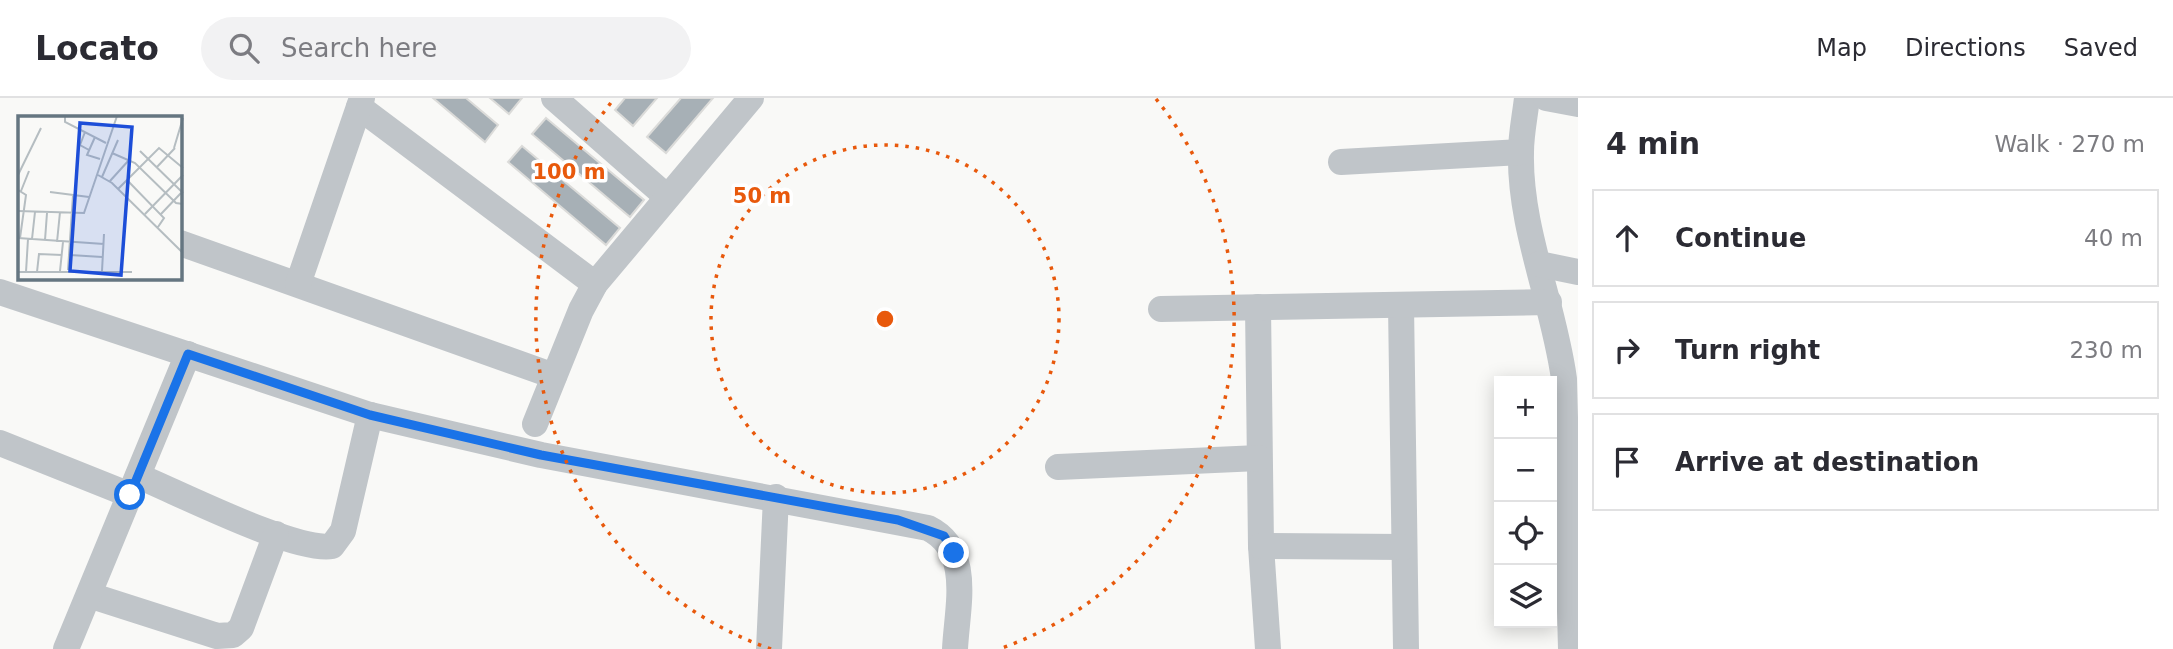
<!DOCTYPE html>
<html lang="en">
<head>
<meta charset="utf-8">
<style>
  body { margin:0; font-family:"DejaVu Sans",sans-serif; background:#f2f2f3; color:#2b2b33 }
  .controls { position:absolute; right:21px; bottom:21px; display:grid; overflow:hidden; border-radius:0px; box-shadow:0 4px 18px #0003 }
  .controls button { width:63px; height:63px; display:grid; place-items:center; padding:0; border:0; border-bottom:2px solid #e1e1e2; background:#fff; color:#2b2b33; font:35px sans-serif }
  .stop { position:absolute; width:21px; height:21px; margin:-16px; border:5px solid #1a73e8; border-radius:50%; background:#fff }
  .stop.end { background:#1a73e8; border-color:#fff; box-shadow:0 2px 7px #0008 }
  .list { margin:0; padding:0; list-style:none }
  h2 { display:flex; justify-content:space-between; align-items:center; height:91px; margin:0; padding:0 28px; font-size:30px }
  h2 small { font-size:23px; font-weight:400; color:#7c7c81 }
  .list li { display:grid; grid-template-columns:46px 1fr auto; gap:21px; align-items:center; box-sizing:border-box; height:98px; margin:0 14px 14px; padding:0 14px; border:2px solid #e1e1e2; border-radius:0px }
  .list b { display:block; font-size:26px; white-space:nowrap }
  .list em { font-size:23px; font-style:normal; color:#7c7c81 }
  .icon { flex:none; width:38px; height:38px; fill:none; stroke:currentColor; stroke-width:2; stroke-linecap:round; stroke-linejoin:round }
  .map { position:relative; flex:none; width:1578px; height:551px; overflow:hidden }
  header { display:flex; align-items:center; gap:42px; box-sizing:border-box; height:98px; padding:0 35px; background:#fff; border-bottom:2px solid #e1e1e2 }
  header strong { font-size:33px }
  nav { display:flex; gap:38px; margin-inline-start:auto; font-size:24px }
  .search { width:490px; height:63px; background:#f2f2f3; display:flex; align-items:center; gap:18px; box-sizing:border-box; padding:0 24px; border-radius:38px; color:#7c7c81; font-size:26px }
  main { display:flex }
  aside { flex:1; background:#fff }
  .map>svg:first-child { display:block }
</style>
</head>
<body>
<header>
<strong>Locato</strong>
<div class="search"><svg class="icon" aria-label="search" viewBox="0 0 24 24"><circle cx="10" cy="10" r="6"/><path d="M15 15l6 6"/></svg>Search here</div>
<nav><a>Map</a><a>Directions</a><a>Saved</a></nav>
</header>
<main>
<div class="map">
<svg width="1578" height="551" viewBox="0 0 1578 551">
  <rect width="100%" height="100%" fill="#f9f9f7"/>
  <g fill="#a7b0b6" stroke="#dbdbd9" stroke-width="2">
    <path d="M433,0H466L498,27L485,44Z"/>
    <path d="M490,0H522L509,16Z"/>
    <path d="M625,0H657L633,28L615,12Z"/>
    <path d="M681,0H713L666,55L647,39Z"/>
    <path d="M546,20L644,102L630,119L532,36Z"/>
    <path d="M522,48L620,130L606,147L508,64Z"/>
  </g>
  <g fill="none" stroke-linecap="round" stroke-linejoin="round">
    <g stroke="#c0c5c9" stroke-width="26">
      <path d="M554,0L667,99"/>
      <path d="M1527,0C1525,18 1521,36 1521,54C1519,130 1554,206 1564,281L1571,551"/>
      <path d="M1546,0L1578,6"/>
      <path d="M359,9L595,186"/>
      <path d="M1341,64L1521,54"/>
      <path d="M180,145L554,278"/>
      <path d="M1539,166L1578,174"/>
      <path d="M298,186L362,0"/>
      <path d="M0,194L370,317L541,357L928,430C973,452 957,509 955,551"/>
      <path d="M1401,207L1406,551"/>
      <path d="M1258,209L1261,448L1268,551"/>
      <path d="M1161,211L1549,204"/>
      <path d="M535,326L581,212L595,186L751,0"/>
      <path d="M0,345L130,397"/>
      <path d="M1058,369L1259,360"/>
      <path d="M138,378C177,394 297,455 332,448L343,433L370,317"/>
      <path d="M1261,448L1404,449"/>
      <path d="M89,497L217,538L233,537L241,530L276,436"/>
      <path d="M66,551L188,256"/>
      <path d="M769,551L776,399"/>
    </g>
  </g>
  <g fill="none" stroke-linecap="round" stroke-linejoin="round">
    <path stroke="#1a73e8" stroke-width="9" d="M130,397L188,256L370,317L541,357L898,422L944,438L954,455"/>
  </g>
  <g fill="none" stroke="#e8590c" stroke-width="3.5" stroke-dasharray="3.5 7">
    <circle cx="885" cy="221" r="174"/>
    <path d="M771 551A349 349 0 0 1 614 1M1156 1A349 349 0 0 1 999 551"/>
  </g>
  <g transform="translate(18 18)">
    <rect width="164" height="164" fill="#f9f9f7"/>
    <path fill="none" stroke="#b5bdc1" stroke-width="2" d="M47,0V6L88,27M67,16L62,29L71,34M77,21L69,39L82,43M156,32L165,2M122,35L165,77M94,37L117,47L158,87L165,88M138,52L157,32M0,59L23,12M80,59L94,67L165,137M84,61L100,24M109,64L146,102L140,111M92,65L111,44M100,73L141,32L165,52M0,74L8,79L2,122M3,75L11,55M32,76L71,81M0,95L66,97L99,0M127,98L165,59M143,98L163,77M0,122L86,128M14,123L17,96M27,124L29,97M39,126L42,96M52,139L84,141M50,154L55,79M42,155L45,126M84,155L86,118M0,156H114M8,156L10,123M19,156L21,138L44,139"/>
    <path fill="#1d4ed8" fill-opacity="0.15" stroke="#1d4ed8" stroke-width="3.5" d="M62,7L114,11L103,159L52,155Z"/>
    <rect width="164" height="164" fill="none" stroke="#657681" stroke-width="3.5"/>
  </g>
  <circle cx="885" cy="221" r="10" fill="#e8590c" stroke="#fff" stroke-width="3.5"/>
  <g font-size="21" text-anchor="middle" font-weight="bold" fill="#e8590c" stroke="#fff" stroke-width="7" stroke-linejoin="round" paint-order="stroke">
    <text x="569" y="81">100 m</text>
    <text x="762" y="105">50 m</text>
  </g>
</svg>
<div class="controls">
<button>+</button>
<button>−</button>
<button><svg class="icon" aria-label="locate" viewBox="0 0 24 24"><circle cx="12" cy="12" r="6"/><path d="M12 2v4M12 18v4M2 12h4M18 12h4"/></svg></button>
<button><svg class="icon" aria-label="layers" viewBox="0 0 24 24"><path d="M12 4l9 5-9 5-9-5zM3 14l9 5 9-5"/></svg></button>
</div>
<div class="stop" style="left:130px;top:397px"></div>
<div class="stop end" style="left:954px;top:455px"></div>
</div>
<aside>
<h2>4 min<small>Walk · 270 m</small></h2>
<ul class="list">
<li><svg class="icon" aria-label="ahead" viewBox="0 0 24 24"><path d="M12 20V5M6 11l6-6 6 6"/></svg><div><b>Continue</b></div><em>40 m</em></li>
<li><svg class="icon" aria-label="right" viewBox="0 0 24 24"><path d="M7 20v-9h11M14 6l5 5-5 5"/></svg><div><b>Turn right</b></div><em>230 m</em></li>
<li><svg class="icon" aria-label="arrive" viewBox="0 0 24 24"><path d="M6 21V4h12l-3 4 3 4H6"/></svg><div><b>Arrive at destination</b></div></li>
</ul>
</aside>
</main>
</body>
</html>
